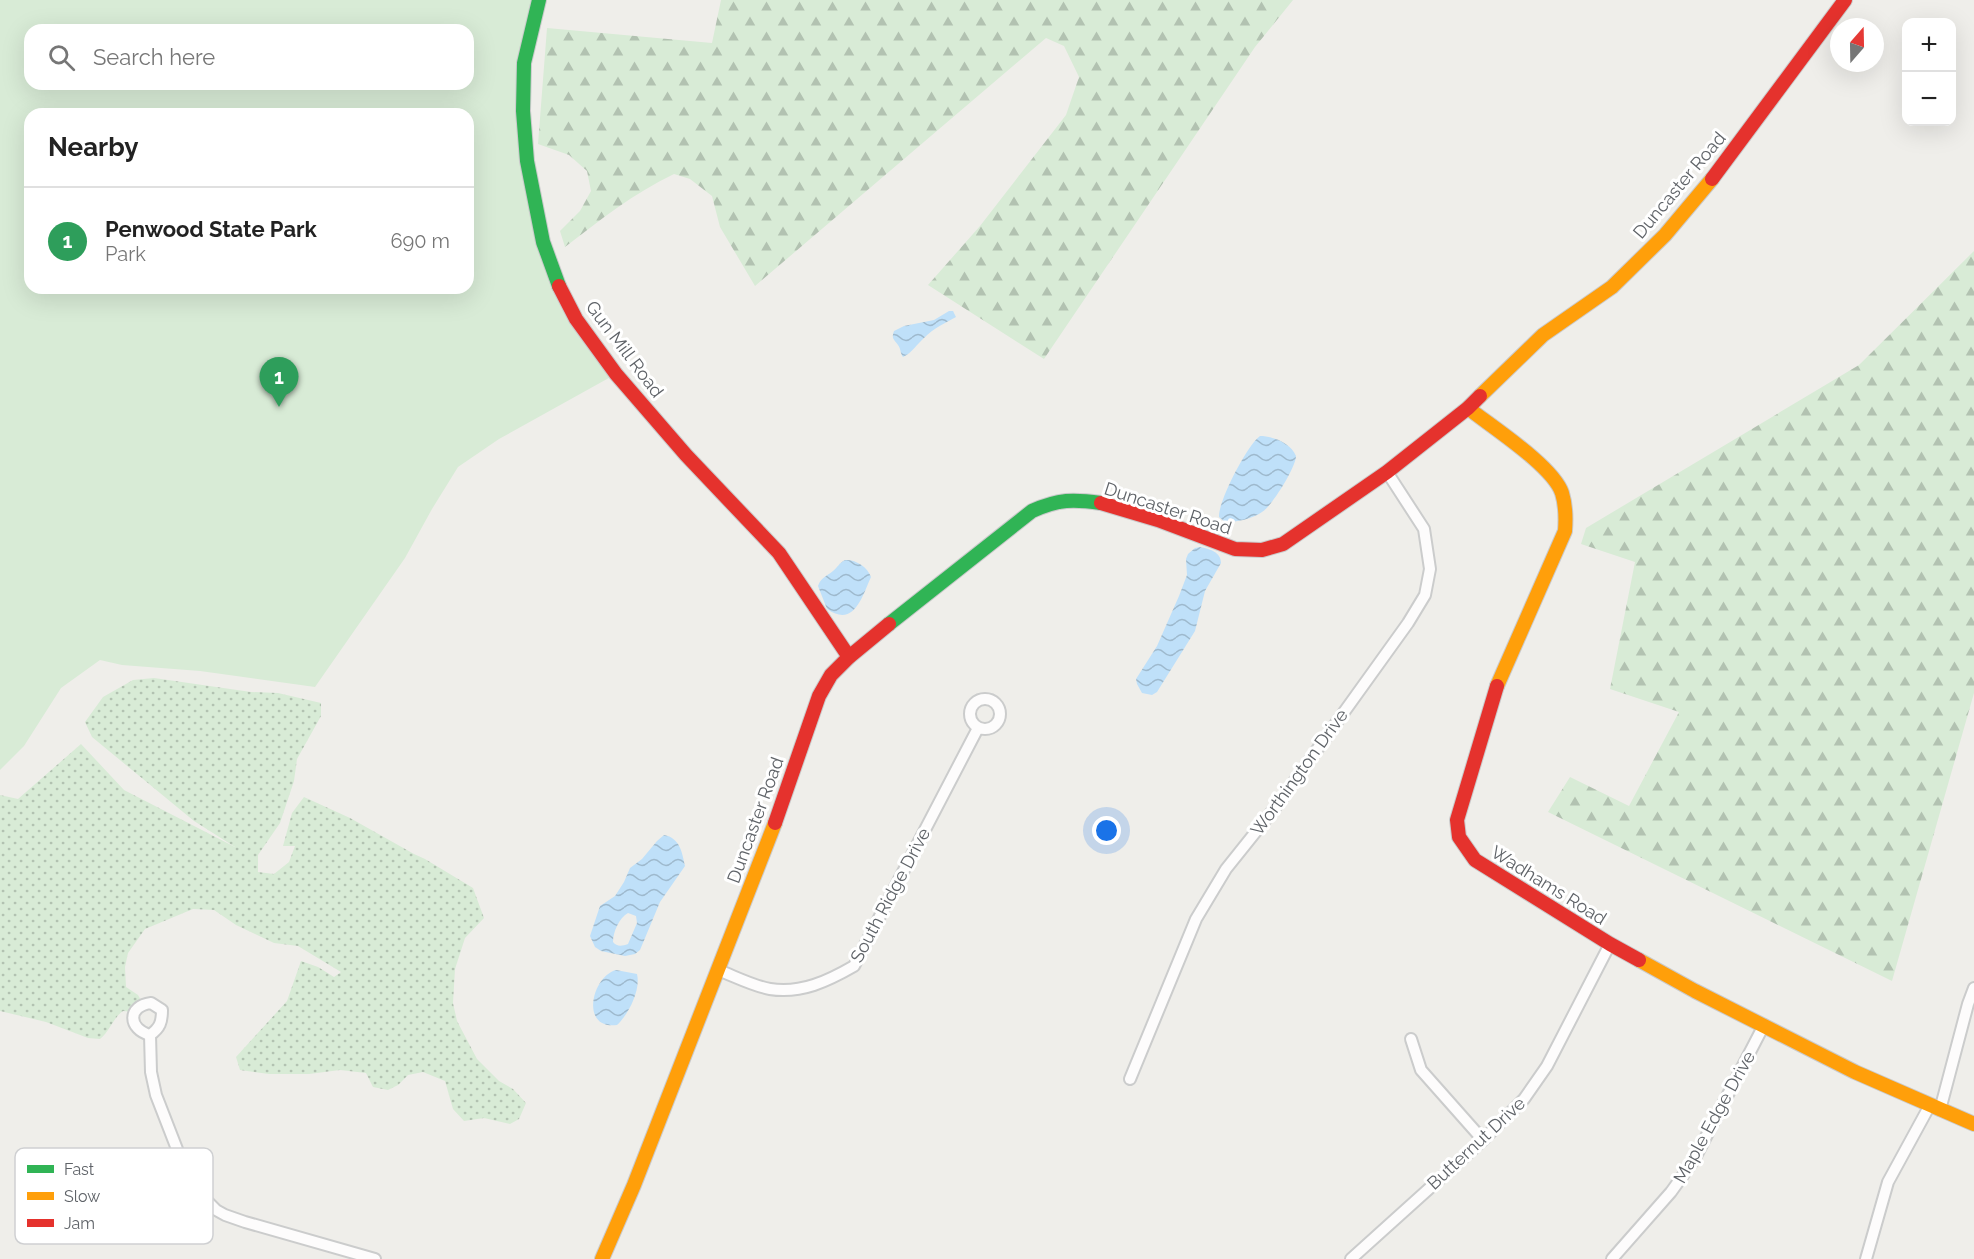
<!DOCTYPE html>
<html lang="en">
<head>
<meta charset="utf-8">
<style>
  body { margin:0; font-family:Raleway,sans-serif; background:#f2f2f2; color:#222 }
  .controls { position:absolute; right:18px; top:18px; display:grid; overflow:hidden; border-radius:12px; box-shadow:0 6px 24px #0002 }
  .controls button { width:54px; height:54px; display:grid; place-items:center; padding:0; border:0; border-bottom:2px solid #e0e0e0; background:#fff; color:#222; font:30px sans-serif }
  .compass { position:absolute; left:1830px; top:18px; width:54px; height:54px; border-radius:50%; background:#fff; box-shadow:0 6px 24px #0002; rotate:20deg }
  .you { position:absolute; left:1107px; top:831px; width:21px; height:21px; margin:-15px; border:4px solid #fff; border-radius:50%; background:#1a73e8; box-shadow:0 0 0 9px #1a73e833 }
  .badge { display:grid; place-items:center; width:39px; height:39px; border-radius:50%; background:#1a73e8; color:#fff; font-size:20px; font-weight:700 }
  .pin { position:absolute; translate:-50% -50px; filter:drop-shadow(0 2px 3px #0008) }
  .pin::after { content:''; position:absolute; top:32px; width:21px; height:18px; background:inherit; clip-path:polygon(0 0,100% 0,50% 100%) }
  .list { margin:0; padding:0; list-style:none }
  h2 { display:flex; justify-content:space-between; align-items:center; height:78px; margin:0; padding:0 24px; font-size:26px }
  h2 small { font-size:20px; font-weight:400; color:#767676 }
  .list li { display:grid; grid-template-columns:39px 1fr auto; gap:18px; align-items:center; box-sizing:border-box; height:108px; padding:0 24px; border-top:2px solid #e0e0e0 }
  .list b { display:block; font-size:22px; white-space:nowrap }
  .list p { margin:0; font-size:20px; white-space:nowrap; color:#767676 }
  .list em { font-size:20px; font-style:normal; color:#767676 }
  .icon { flex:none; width:33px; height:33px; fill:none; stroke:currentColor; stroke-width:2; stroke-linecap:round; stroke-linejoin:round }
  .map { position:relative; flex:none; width:1974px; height:1259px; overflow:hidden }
  .search { position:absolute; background:#fff; box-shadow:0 6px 24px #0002; left:24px; top:24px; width:450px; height:66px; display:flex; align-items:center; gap:15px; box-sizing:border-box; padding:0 21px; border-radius:18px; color:#767676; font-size:22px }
  .panel { position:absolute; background:#fff; box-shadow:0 6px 24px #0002; left:24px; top:108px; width:450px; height:186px; border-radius:18px }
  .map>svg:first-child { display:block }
</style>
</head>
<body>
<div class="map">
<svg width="1974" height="1259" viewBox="0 0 1974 1259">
  <defs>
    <pattern id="grass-dots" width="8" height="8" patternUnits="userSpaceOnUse" patternTransform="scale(1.5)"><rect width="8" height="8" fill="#d8ebd6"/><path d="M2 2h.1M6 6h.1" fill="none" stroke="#b2c2b1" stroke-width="1.8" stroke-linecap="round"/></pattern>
    <pattern id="forest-firs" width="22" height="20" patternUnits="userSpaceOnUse" patternTransform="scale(1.5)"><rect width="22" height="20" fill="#d8ebd6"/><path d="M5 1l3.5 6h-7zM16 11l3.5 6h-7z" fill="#b2c2b1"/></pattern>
    <pattern id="water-waves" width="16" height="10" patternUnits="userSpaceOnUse" patternTransform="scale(1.5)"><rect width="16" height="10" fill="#bfe0f9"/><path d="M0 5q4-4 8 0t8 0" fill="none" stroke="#9eb9cd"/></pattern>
  </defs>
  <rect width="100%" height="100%" fill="#efeeea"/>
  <path fill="url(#grass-dots)" d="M154,678L251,692L278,693L321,703V716L297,759L294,781L280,823L258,855V872L274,874L289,862L295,846H283L292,813L304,797L350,818L414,854L425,859L473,888L484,918L465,938L455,969L453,1003L457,1021L477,1059L499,1081L513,1089L526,1103L519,1119L510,1124L484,1118L464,1121L453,1109L445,1081L423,1072L408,1075L398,1085L388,1090L373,1087L366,1073L340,1070L309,1074H269L240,1070L236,1057L287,1001L301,961L318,967L334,977L341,972L298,946L274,943L236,925L214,910L193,909L145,929L128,953L125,967L126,987L138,995L143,1004L134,1012L123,1011C113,1018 110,1031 100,1039L88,1038L46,1022L0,1011V795L18,799L81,744L124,790L235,847L194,821L92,737L85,722L103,697L133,680Z"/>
  <g fill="url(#forest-firs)">
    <path d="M721,0H1293L1255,47L1044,359L928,285L980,226L1066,115L1079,77L1064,46L1046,38L755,286L720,227L712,196L690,179L674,174C634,193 600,220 565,247L560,231L580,211L591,191L587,171L569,155L538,144L547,28L712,43Z"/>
    <path d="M1974,251V693L1892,981L1548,812L1570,777L1629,806L1679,712L1610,689L1635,562L1581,544L1586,528L1859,365Z"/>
  </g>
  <path fill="#d8ebd6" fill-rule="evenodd" d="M0,0H539L523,111L557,282L616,374L499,439L458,467L432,509L405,558L315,687L200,671L122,665L100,660L61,688L24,746L0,770ZM30,30H468V84H30ZM30,114H468V288H30Z"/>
  <g fill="url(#water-waves)" fill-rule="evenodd">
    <path d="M949,311H953L956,317C945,323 934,328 924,338C917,344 912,353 903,357C900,353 901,349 898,345C894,339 891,339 894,331L904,326L934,320Z"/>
    <path d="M1260,436C1273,436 1291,443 1296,456C1296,467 1272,506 1262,512C1252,519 1237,522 1225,522L1219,517C1218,502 1247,445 1260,436Z"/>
    <path d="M1200,547C1210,549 1221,552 1221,563L1205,591L1195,631L1157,692L1152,695L1142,693L1137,684L1136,679L1157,646L1179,596L1187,575L1186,559L1188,554L1195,548Z"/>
    <path d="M845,560C855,559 868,567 871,577C862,597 854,628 827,609L818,586C821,577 826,577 833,571C838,567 839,563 845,560Z"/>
    <path d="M664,835C680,838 682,852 685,866L660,902L640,950L635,954L625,956L601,951L595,947L590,936L600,906L615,896L624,882L630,868L642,859L657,841ZM628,913L636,916L637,923L628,944C622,946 617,947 613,942C613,932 619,918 628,913Z"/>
    <path d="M616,970L637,974C641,990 628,1015 617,1025C580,1030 591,977 616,970Z"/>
  </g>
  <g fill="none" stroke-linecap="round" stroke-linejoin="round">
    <g stroke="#cbcccc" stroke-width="14">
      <g id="street">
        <circle cx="985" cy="714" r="15"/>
        <path d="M718,970C734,976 753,986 770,989C801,994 828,981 854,966L978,728"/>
        <path d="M151,1003L162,1010C162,1022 160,1028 150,1035C128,1029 127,1006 151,1003Z"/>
        <path d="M150,1035L151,1072L156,1095L189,1180L202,1196L216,1210L225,1215L245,1222L375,1259"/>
        <path d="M1411,1039L1421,1070L1483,1140"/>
        <path d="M1130,1079L1196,919L1226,869L1278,804L1408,623L1425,595L1430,569L1424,529L1387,472"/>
        <path d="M1940,1110L1968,1004L1974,988"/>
        <path d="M1351,1259L1483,1140L1524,1099L1547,1066L1610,944"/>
        <path d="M1612,1259L1671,1192L1694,1160L1764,1025"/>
        <path d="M1866,1259L1888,1182L1930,1105"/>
      </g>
    </g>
    <g stroke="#cacacb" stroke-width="16">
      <g id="fast">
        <path d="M539,0L524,63L523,111L527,161L543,242L559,286"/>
        <path d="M889,624L1032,511C1059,499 1073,499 1101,503"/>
      </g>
    </g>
    <g stroke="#cacacb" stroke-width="16">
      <g id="slow">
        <path d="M1480,396L1543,335L1612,287L1665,235L1712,179"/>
        <path d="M1468,408C1492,427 1553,466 1562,493C1566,506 1566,518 1565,531L1497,686"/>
        <path d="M1639,960L1695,991L1855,1072L1974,1124"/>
        <path d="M602,1259L634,1185L775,823"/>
      </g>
    </g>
    <g stroke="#cacacb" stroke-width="16">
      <g id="jam">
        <path d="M1712,179L1845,0"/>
        <path d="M559,286L576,319L616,374L686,455L779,553L849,657"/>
        <path d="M1101,503L1158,520L1235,549L1262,550L1283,544L1387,472L1468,408L1480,396"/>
        <path d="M1497,686L1457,820L1459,837L1475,860L1610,944L1639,960"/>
        <path d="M775,823L819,696L831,675L849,657L889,624"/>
      </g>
    </g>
    <use href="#street" stroke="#fdfcfc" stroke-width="10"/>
    <use href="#fast" stroke="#30b455" stroke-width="14"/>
    <use href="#slow" stroke="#ff9f0a" stroke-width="14"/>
    <use href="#jam" stroke="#e5322d" stroke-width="14"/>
  </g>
  <g text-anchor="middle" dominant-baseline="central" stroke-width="6" stroke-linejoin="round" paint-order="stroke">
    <g font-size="18" fill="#5f6368" stroke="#fff">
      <text transform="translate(1679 185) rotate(-50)">Duncaster Road</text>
      <text transform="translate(625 349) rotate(53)">Gun Mill Road</text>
      <text transform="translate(1168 508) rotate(18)">Duncaster Road</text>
      <text transform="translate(1299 772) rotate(-54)">Worthington Drive</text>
      <text transform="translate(755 820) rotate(-70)">Duncaster Road</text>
      <text transform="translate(1549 885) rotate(32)">Wadhams Road</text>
      <text transform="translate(890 895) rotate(-62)">South Ridge Drive</text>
      <text transform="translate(1714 1117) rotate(-61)">Maple Edge Drive</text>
      <text transform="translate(1476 1143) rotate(-43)">Butternut Drive</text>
    </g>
  </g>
  <rect x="15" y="1148" width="198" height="96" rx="9" fill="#fff" stroke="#cfd0d2" stroke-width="1.5"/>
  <rect x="27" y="1165" width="27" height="8" fill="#30b455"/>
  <rect x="27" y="1192" width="27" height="8" fill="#ff9f0a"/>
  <rect x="27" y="1219" width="27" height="8" fill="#e5322d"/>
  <g font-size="16" fill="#5f6368">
    <text x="64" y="1175">Fast</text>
    <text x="64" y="1202">Slow</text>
    <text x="64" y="1229">Jam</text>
  </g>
</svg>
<div class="controls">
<button>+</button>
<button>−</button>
</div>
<svg class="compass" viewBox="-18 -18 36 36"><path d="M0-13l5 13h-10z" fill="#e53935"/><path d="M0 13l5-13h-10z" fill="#767676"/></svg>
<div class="you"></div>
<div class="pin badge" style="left:279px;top:407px;background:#2e9e5b">1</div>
<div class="search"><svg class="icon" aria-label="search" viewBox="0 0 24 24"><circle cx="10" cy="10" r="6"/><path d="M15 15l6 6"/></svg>Search here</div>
<section class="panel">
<h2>Nearby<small></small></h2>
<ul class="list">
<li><span class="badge" style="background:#2e9e5b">1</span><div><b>Penwood State Park</b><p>Park</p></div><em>690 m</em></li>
</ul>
</section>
</div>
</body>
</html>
